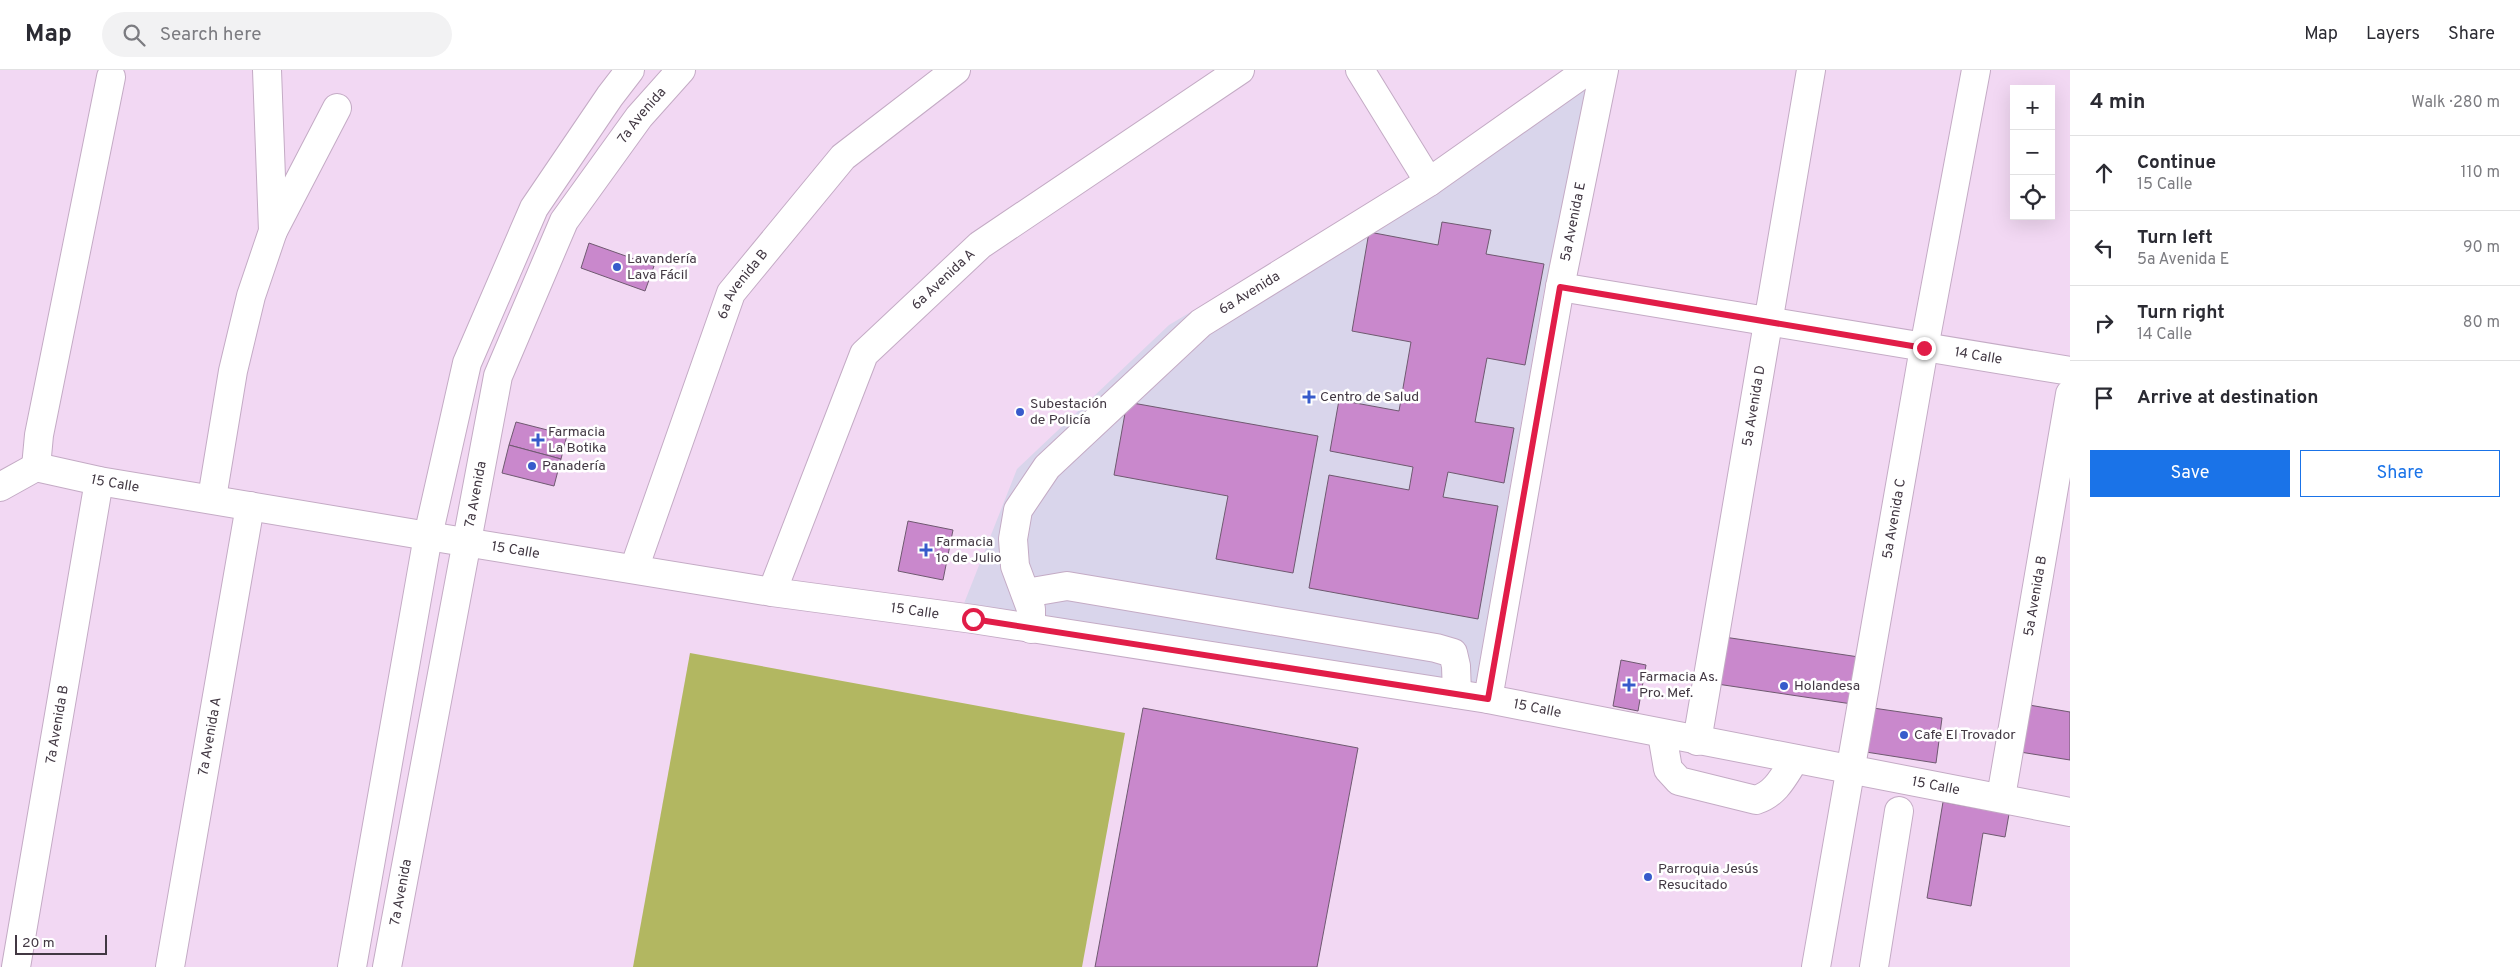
<!DOCTYPE html>
<html lang="en">
<head>
<meta charset="utf-8">
<style>
  body { margin:0; font-family:Overpass,sans-serif; background:#f2f2f3; color:#2b2b33 }
  .controls { position:absolute; right:15px; top:15px; display:grid; overflow:hidden; border-radius:0px; box-shadow:0 5px 20px #0002 }
  .controls button { width:45px; height:45px; display:grid; place-items:center; padding:0; border:0; border-bottom:1px solid #e1e1e2; background:#fff; color:#2b2b33; font:25px sans-serif }
  .scale { position:absolute; left:15px; bottom:12px; width:92px; box-sizing:border-box; padding-left:5px; border:2px solid #423843; border-top:0; font-size:14px; line-height:18px; white-space:nowrap; color:#423843; -webkit-text-stroke:4px #fff; paint-order:stroke }
  .stop { position:absolute; width:15px; height:15px; margin:-11px; border:4px solid #e11d48; border-radius:50%; background:#fff }
  .stop.end { background:#e11d48; border-color:#fff; box-shadow:0 1px 5px #0008 }
  .list { margin:0; padding:0; list-style:none }
  h2 { display:flex; justify-content:space-between; align-items:center; height:65px; margin:0; padding:0 20px; font-size:21px }
  h2 small { font-size:16px; font-weight:400; color:#7c7c81 }
  .list li { display:grid; grid-template-columns:32px 1fr auto; gap:15px; align-items:center; box-sizing:border-box; height:75px; padding:0 20px; border-top:1px solid #e1e1e2 }
  .list b { display:block; font-size:19px; white-space:nowrap }
  .list p { margin:0; font-size:16px; white-space:nowrap; color:#7c7c81 }
  .list em { font-size:16px; font-style:normal; color:#7c7c81 }
  .actions { display:flex; gap:10px; padding:15px 20px }
  .actions a { flex:1; padding:11px 0; border:1px solid #1a73e8; border-radius:0px; text-align:center; font-size:18px; color:#1a73e8 }
  .actions .main { background:#1a73e8; color:#fff }
  .icon { flex:none; width:28px; height:28px; fill:none; stroke:currentColor; stroke-width:2; stroke-linecap:round; stroke-linejoin:round }
  .map { position:relative; flex:none; width:2070px; height:897px; overflow:hidden }
  header { display:flex; align-items:center; gap:30px; box-sizing:border-box; height:70px; padding:0 25px; background:#fff; border-bottom:1px solid #e1e1e2 }
  header strong { font-size:24px }
  nav { display:flex; gap:28px; margin-inline-start:auto; font-size:18px }
  .search { width:350px; height:45px; background:#f2f2f3; display:flex; align-items:center; gap:12px; box-sizing:border-box; padding:0 18px; border-radius:28px; color:#7c7c81; font-size:19px }
  main { display:flex }
  aside { flex:1; background:#fff }
  .map>svg:first-child { display:block }
</style>
</head>
<body>
<header>
<strong>Map</strong>
<div class="search"><svg class="icon" aria-label="search" viewBox="0 0 24 24"><circle cx="10" cy="10" r="6"/><path d="M15 15l6 6"/></svg>Search here</div>
<nav><a>Map</a><a>Layers</a><a>Share</a></nav>
</header>
<main>
<div class="map">
<svg width="2070" height="897" viewBox="0 0 2070 897">
  <rect width="100%" height="100%" fill="#f2d8f3"/>
  <path fill="#d9d5eb" d="M1596,0H1604L1545,215L1476,613L963,536L1017,399L1169,255Z"/>
  <path fill="#b2b761" d="M690,583L1125,663L1082,897H633Z"/>
  <g fill="#c988cc" stroke="#6f5970">
    <path d="M1442,152L1491,160L1486,184L1544,194L1525,295L1487,288L1475,352L1514,358L1504,413L1448,402L1443,427L1498,436L1478,549L1309,518L1329,405L1409,420L1413,397L1330,381L1339,330L1399,341L1411,272L1352,261L1369,162L1438,175Z"/>
    <path d="M589,173L654,196L645,221L581,198Z"/>
    <path d="M1127,332L1318,366L1293,503L1216,489L1228,426L1114,405Z"/>
    <path d="M516,352L567,365L561,389L509,375Z"/>
    <path d="M509,375L561,389L554,416L502,403Z"/>
    <path d="M908,451L953,460L943,510L898,501Z"/>
    <path d="M1724,567L1859,587L1852,634L1717,614Z"/>
    <path d="M1621,590L1646,595L1638,641L1613,636Z"/>
    <path d="M2029,635L2070,642V690L2020,682Z"/>
    <path d="M1143,638L1358,678L1317,897H1095Z"/>
    <path d="M1873,638L1942,648L1936,693L1866,682Z"/>
    <path d="M1943,732L2009,744L2005,767L1983,763L1971,836L1927,828Z"/>
  </g>
  <g fill="none" stroke-linecap="round" stroke-linejoin="round">
    <g stroke="#c4abc5" stroke-width="30">
      <g id="minor">
        <path d="M1360,0L1429,112"/>
        <path d="M273,161L337,38"/>
        <path id="s1" d="M1560,217L2070,301"/>
        <path d="M36,397L39,365L111,7"/>
        <path id="s2" d="M0,417L36,397L99,411L428,466L772,522L973,549L1488,629L2070,742"/>
        <path d="M212,428L233,301L251,226L273,161L267,0"/>
        <path id="s3" d="M634,499L731,223L843,87L956,0"/>
        <path id="s4" d="M772,522L864,284L980,175L1240,0"/>
        <path d="M1026,523L1067,516L1436,578L1453,583L1456,596L1457,624"/>
        <path id="s5" d="M1031,559V539L1015,496L1013,469L1018,440L1047,397L1201,253L1429,112L1588,0"/>
        <path id="s6" d="M1488,629L1560,217L1604,0"/>
        <path d="M1662,664L1668,699L1679,711L1756,730C1776,724 1784,706 1795,689"/>
        <path id="s7" d="M1697,671L1811,0"/>
        <path id="s8" d="M2001,727L2070,324"/>
        <path id="s9" d="M16,897L99,411"/>
        <path id="s10" d="M170,897L250,436"/>
        <path d="M352,897L428,466L467,293L534,138L610,26L630,0"/>
        <path id="s11" d="M387,897L498,306L564,151L639,47L681,0"/>
        <path id="s12" d="M1816,897L1924,278L1976,0"/>
        <path d="M1874,897L1899,741"/>
      </g>
    </g>
    <use href="#minor" stroke="#fff" stroke-width="28"/>
  </g>
  <g fill="none" stroke-linecap="round" stroke-linejoin="round">
    <path stroke="#e11d48" stroke-width="6" d="M973,549L1488,629L1560,217L1924,278"/>
  </g>
  <g fill="#375bcb" stroke="#fff" stroke-width="2">
    <circle cx="617" cy="197" r="5"/>
    <path d="M1306.5 319.5h5v5h5v5h-5v5h-5v-5h-5v-5h5z"/>
    <circle cx="1020" cy="342" r="5"/>
    <path d="M535.5 362.5h5v5h5v5h-5v5h-5v-5h-5v-5h5z"/>
    <circle cx="532" cy="396" r="5"/>
    <path d="M923.5 472.5h5v5h5v5h-5v5h-5v-5h-5v-5h5z"/>
    <path d="M1626.5 607.5h5v5h5v5h-5v5h-5v-5h-5v-5h5z"/>
    <circle cx="1784" cy="616" r="5"/>
    <circle cx="1904" cy="665" r="5"/>
    <circle cx="1648" cy="807" r="5"/>
  </g>
  <g text-anchor="middle" dominant-baseline="central" stroke-width="5" stroke-linejoin="round" paint-order="stroke">
    <g font-size="14" fill="#423843" stroke="#fff">
      <text stroke="none"><textPath href="#s11" startOffset="901">7a Avenida</textPath></text>
      <text stroke="none"><textPath href="#s6" startOffset="485">5a Avenida E</textPath></text>
      <text stroke="none"><textPath href="#s4" startOffset="364">6a Avenida A</textPath></text>
      <text stroke="none"><textPath href="#s3" startOffset="306">6a Avenida B</textPath></text>
      <text stroke="none"><textPath href="#s5" startOffset="442">6a Avenida</textPath></text>
      <text stroke="none"><textPath href="#s1" startOffset="424">14 Calle</textPath></text>
      <text stroke="none"><textPath href="#s7" startOffset="340">5a Avenida D</textPath></text>
      <text stroke="none"><textPath href="#s2" startOffset="122">15 Calle</textPath></text>
      <text stroke="none"><textPath href="#s11" startOffset="481">7a Avenida</textPath></text>
      <text stroke="none"><textPath href="#s12" startOffset="455">5a Avenida C</textPath></text>
      <text stroke="none"><textPath href="#s2" startOffset="528">15 Calle</textPath></text>
      <text stroke="none"><textPath href="#s8" startOffset="204">5a Avenida B</textPath></text>
      <text stroke="none"><textPath href="#s2" startOffset="932">15 Calle</textPath></text>
      <text stroke="none"><textPath href="#s2" startOffset="1562">15 Calle</textPath></text>
      <text stroke="none"><textPath href="#s9" startOffset="246">7a Avenida B</textPath></text>
      <text stroke="none"><textPath href="#s10" startOffset="234">7a Avenida A</textPath></text>
      <text stroke="none"><textPath href="#s2" startOffset="1968">15 Calle</textPath></text>
      <text stroke="none"><textPath href="#s11" startOffset="76">7a Avenida</textPath></text>
    </g>
    <g font-size="14" fill="#423843" stroke="#fff" text-anchor="start">
      <text x="627" y="189">Lavandería<tspan x="627" dy="16">Lava Fácil</tspan></text>
      <text x="1320" y="327">Centro de Salud</text>
      <text x="1030" y="334">Subestación<tspan x="1030" dy="16">de Policía</tspan></text>
      <text x="548" y="362">Farmacia<tspan x="548" dy="16">La Botika</tspan></text>
      <text x="542" y="396">Panadería</text>
      <text x="936" y="472">Farmacia<tspan x="936" dy="16">1o de Julio</tspan></text>
      <text x="1639" y="607">Farmacia As.<tspan x="1639" dy="16">Pro. Mef.</tspan></text>
      <text x="1794" y="616">Holandesa</text>
      <text x="1914" y="665">Cafe El Trovador</text>
      <text x="1658" y="799">Parroquia Jesús<tspan x="1658" dy="16">Resucitado</tspan></text>
    </g>
  </g>
</svg>
<div class="controls">
<button>+</button>
<button>−</button>
<button><svg class="icon" aria-label="locate" viewBox="0 0 24 24"><circle cx="12" cy="12" r="6"/><path d="M12 2v4M12 18v4M2 12h4M18 12h4"/></svg></button>
</div>
<div class="scale">20 m</div>
<div class="stop" style="left:973px;top:549px"></div>
<div class="stop end" style="left:1924px;top:278px"></div>
</div>
<aside>
<h2>4 min<small>Walk · 280 m</small></h2>
<ul class="list">
<li><svg class="icon" aria-label="ahead" viewBox="0 0 24 24"><path d="M12 20V5M6 11l6-6 6 6"/></svg><div><b>Continue</b><p>15 Calle</p></div><em>110 m</em></li>
<li><svg class="icon" aria-label="left" viewBox="0 0 24 24"><path d="M17 20v-9H6M10 6l-5 5 5 5"/></svg><div><b>Turn left</b><p>5a Avenida E</p></div><em>90 m</em></li>
<li><svg class="icon" aria-label="right" viewBox="0 0 24 24"><path d="M7 20v-9h11M14 6l5 5-5 5"/></svg><div><b>Turn right</b><p>14 Calle</p></div><em>80 m</em></li>
<li><svg class="icon" aria-label="arrive" viewBox="0 0 24 24"><path d="M6 21V4h12l-3 4 3 4H6"/></svg><div><b>Arrive at destination</b></div></li>
</ul>
<div class="actions"><a class="main">Save</a><a>Share</a></div>
</aside>
</main>
</body>
</html>
